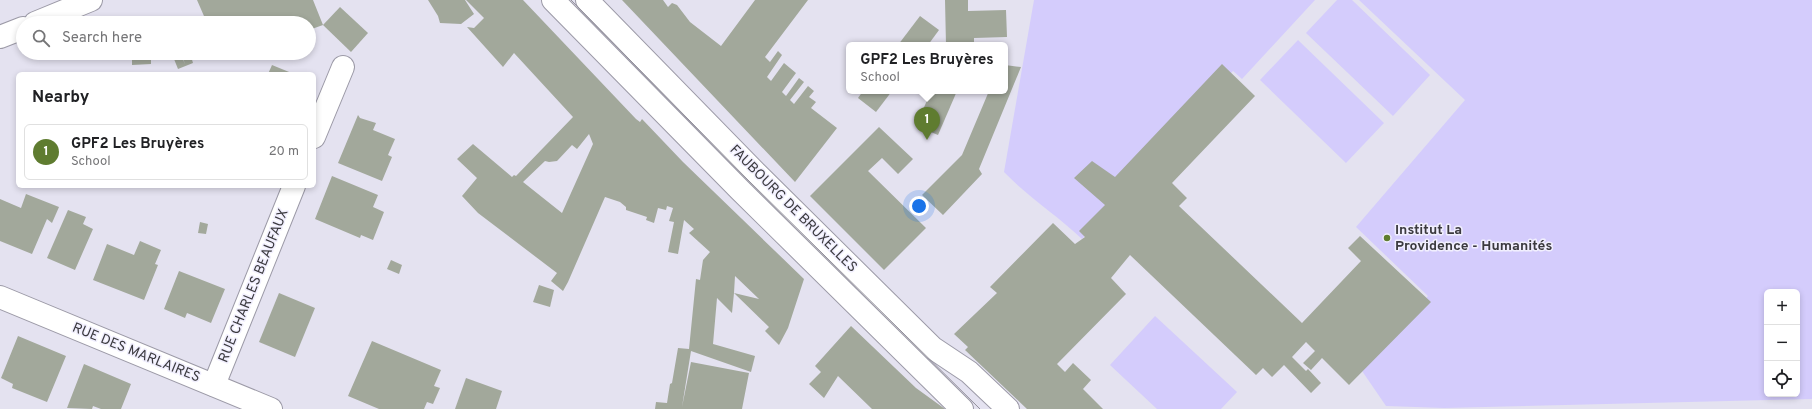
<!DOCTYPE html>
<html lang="en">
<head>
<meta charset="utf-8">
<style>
  body { margin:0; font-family:Overpass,sans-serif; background:#f2f2f2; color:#202124 }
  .controls { position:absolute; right:12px; bottom:12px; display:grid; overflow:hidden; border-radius:6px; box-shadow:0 2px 6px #0003 }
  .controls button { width:36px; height:36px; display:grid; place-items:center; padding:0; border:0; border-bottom:1px solid #e0e0e0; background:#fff; color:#202124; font:20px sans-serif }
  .you { position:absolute; left:919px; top:206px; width:14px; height:14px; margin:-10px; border:3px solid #fff; border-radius:50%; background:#1a73e8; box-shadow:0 0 0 6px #1a73e833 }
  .badge { display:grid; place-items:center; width:26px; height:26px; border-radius:50%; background:#5f7c30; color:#fff; font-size:13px; font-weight:700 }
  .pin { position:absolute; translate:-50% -33px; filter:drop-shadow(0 1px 2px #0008) }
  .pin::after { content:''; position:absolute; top:21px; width:14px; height:12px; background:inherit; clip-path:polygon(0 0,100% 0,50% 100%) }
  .popup { position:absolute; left:846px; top:42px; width:162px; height:52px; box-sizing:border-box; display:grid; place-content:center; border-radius:6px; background:#fff; filter:drop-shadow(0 1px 3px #0005); font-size:13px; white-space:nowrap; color:#757577 }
  .popup b { font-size:15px; color:#202124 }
  .popup::after { content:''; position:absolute; left:50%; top:100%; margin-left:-8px; border:8px solid transparent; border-top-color:#fff }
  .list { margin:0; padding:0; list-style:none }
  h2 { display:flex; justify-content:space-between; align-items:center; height:52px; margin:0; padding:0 16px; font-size:17px }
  h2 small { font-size:13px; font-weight:400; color:#757577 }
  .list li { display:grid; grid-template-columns:26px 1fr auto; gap:12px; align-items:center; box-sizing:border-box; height:56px; margin:0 8px 8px; padding:0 8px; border:1px solid #e0e0e0; border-radius:6px }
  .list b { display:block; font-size:15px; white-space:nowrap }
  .list p { margin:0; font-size:13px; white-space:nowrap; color:#757577 }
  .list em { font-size:13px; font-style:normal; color:#757577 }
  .icon { flex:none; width:22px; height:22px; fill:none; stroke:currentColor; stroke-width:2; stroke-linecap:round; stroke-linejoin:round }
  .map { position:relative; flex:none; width:1812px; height:409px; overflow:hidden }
  .search { position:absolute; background:#fff; box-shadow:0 2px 6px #0003; left:16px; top:16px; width:300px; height:44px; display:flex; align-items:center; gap:10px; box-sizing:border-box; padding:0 14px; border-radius:22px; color:#757577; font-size:15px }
  .panel { position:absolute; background:#fff; box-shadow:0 2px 6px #0003; left:16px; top:72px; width:300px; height:116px; border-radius:6px }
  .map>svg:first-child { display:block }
</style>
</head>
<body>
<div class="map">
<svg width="1812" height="409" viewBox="0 0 1812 409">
  <rect width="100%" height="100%" fill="#e4e2f0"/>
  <g fill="#d4ccfc" fill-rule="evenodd">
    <path d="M1034,0H1315L1242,79L1233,71L1122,186L1128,192L1082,239C1057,215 1028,197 1004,172Z"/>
    <path d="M1337,0H1352L1430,75L1393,116L1306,33Z"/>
    <path d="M1359,0H1812V399L1444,408L1386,406L1360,368L1428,296L1356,227L1465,100ZM1767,292H1797V394H1767Z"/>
    <path d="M1298,40L1384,123L1346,163L1260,80Z"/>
    <path d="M1155,316L1237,392L1221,409H1157L1110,365Z"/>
  </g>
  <g fill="#a2a89b" fill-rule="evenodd">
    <path d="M197,0H313L323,25L309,30V23H207Z"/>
    <path d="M428,0H465L474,14L461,24L440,23L438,16Z"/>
    <path d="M466,0H523L636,119L640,122L642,119L683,162L804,279L788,328L779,345L765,331L769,327L734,293L759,299L735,276L734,293L732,313L717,298L713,344L755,356L751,372L691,351L682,407L691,362L749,373L742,409H655L656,402L667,403L670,384L672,383L678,348L689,349L696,279L700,280L703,260L710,252L689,233L694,229L684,220L678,254L668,252L674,222L669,221L673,208L667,206L666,210L658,208L654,223L646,220L647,217L626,210V207L620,202L605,197L568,282L563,291L551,281L557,273L478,213L462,196L477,178L457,159L473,144L512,177L514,175L516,176L573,117L514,53L503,67L467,27L474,28L484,18ZM589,134L593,144L562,213L523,182L545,161L549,162L557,161L572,145L577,149Z"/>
    <path d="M622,0H663L668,7L672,3L677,5L690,22L721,46L755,0H808L765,57L770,62L778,51L782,55L767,77L771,81L784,63L796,73L782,92L786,96L799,78L804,82L790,100L794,104L808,86L814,91L809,97L816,102L811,108L837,128L795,182Z"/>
    <path d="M945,0H968V11L1006,10L1007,37L974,38V45H946Z"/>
    <path d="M340,7L368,33L351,52L323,25Z"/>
    <path d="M920,16L939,30L928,45H898Z"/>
    <path d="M132,53H151V64L132,65Z"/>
    <path d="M180,53L185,64L181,53H190L193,63L178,69L172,54Z"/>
    <path d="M220,53H242L223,60Z"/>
    <path d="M1222,64L1255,96L1172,183L1187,198L1179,206L1302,323L1361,261L1348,248L1360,236L1431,302L1349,385L1322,358L1311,370L1303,363L1315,351L1306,342L1292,357L1306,371L1308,369L1321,383L1311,393L1284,365L1272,377L1263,368L1256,375L1130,255L1111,278L1126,294L1057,364L1065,372L1073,363L1091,380L1083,389L1103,409H1027L965,350L968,347L954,334L997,293L990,287L1053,223L1075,244L1085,237L1079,231L1105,205L1074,178L1092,161L1115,177Z"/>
    <path d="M272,65L294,74H268Z"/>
    <path d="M1005,65L1021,67L979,169L982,174L943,215L922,195L962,155L989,91H1005Z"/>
    <path d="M863,91H892L876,112L858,98Z"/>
    <path d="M931,91H957L938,135L916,126Z"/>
    <path d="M358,115L360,118L376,123L373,130L395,139L388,155L392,157L382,181L338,163Z"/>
    <path d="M879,127L913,159L898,174L882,158L868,171L926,228L884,270L810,196Z"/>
    <path d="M332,176L378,195L373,207L384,212L373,240L361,235L360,238L315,219Z"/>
    <path d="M26,194L59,207L52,223L47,219L32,254L0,241V199L21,208Z"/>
    <path d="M68,210L86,217L83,224L93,229L75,270L47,258Z"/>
    <path d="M200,222L208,224L206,234L198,233Z"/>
    <path d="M140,241L161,250L155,264L158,265L144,300L93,280L107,244L134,255Z"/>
    <path d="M391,260L402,265L399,274L387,269Z"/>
    <path d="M179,271L225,289L211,323L187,313L185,318L164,309Z"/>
    <path d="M539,285L554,290L550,307L533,302Z"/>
    <path d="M279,293L315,308L295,357L259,342Z"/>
    <path d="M851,326L916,388L945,409H872L838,376L824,398L809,384L821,372L815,366Z"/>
    <path d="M18,336L66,356L47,402L12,388L13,384L1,378Z"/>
    <path d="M372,341L441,370L434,386L440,388L433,404L427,402L424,409H379L348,396Z"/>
    <path d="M84,364L131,384L121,409H101L93,406L92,409L67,408Z"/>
    <path d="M466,378L502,391L496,409H455Z"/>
  </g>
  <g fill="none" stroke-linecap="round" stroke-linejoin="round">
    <g stroke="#9c9aa7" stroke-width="24">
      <g id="minor">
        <path d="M553,0L740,190L962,409"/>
        <path d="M587,0L756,173L933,348L969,372L1008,409"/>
        <path d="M35,23L91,0"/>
        <path d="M0,37L23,28"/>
        <path d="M314,137L343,67"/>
        <path d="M0,297L271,409"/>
        <path d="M214,385L294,186"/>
      </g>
    </g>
    <use href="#minor" stroke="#fff" stroke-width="22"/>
    <path stroke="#918f99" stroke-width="1" d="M571,0L748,180L980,409"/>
  </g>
  <circle fill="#5f7c30" stroke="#f1effe" stroke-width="1.5" cx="1387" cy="238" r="4"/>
  <g text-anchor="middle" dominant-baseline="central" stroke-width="3" stroke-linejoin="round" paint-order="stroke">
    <g font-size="14" fill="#3b3a3f" stroke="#f1effe">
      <text transform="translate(793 209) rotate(45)">FAUBOURG DE BRUXELLES</text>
      <text transform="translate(254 286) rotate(-68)">RUE CHARLES BEAUFAUX</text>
      <text transform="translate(136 353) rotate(22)">RUE DES MARLAIRES</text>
    </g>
    <g font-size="14" font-weight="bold" fill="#3b3a3f" stroke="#f1effe" text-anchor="start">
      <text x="1395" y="230">Institut La<tspan x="1395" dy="16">Providence - Humanités</tspan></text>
    </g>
  </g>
</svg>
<div class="controls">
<button>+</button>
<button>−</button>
<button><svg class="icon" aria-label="locate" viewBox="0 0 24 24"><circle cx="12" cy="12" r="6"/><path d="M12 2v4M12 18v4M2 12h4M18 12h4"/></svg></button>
</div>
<div class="you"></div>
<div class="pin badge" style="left:927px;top:140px">1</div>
<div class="popup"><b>GPF2 Les Bruyères</b>School</div>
<div class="search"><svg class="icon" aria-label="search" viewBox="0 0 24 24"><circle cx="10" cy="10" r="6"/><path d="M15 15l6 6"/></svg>Search here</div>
<section class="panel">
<h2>Nearby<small></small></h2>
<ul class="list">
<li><span class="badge">1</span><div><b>GPF2 Les Bruyères</b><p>School</p></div><em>20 m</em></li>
</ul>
</section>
</div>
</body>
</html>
